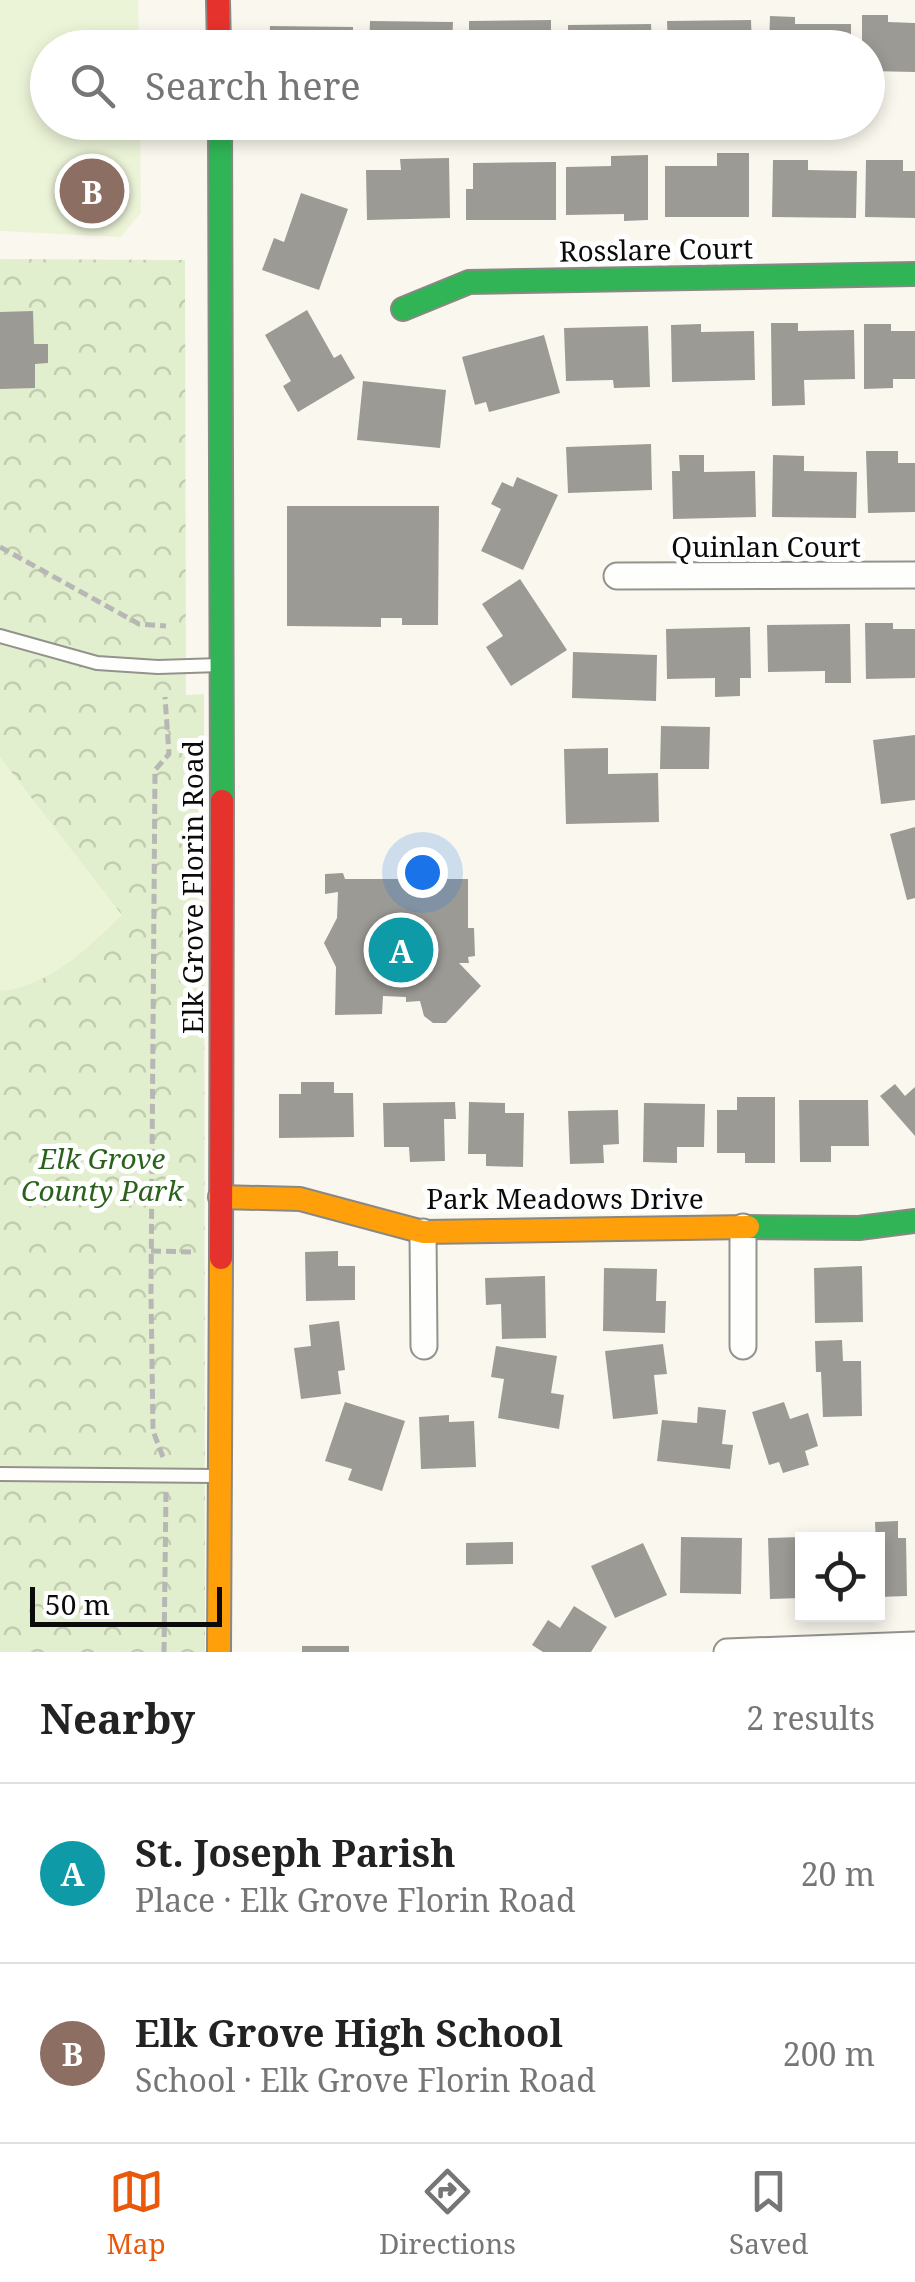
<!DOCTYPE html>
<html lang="en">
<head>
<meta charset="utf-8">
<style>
  body { margin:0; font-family:"Noto Serif",serif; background:#f2f2f2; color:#222 }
  .controls { position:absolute; right:30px; bottom:30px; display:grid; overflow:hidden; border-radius:0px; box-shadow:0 5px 15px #0003 }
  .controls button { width:90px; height:90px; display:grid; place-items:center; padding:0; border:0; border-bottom:2px solid #e0e0e0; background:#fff; color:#222; font:50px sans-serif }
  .scale { position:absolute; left:30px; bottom:25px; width:192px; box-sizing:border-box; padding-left:10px; border:5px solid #0b0b0b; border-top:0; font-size:28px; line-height:35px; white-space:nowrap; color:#0b0b0b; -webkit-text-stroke:8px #fff; paint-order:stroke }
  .you { position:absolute; left:422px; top:872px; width:35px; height:35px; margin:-25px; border:8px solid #fff; border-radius:50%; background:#1a73e8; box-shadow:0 0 0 15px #1a73e833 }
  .badge { display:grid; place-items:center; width:65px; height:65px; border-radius:50%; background:#ea580c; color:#fff; font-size:32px; font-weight:700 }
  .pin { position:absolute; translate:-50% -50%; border:5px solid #fff; box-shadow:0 2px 10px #0006 }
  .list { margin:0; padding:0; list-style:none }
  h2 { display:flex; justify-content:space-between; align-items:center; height:130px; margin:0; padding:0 40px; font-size:42px }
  h2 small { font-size:32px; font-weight:400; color:#767676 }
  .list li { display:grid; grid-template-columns:65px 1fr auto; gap:30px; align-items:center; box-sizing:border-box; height:180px; padding:0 40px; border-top:2px solid #e0e0e0 }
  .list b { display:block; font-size:38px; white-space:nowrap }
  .list p { margin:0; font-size:32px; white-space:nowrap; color:#767676 }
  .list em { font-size:32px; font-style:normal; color:#767676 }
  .icon { flex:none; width:55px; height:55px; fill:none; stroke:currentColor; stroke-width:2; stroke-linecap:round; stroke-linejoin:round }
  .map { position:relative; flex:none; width:915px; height:1652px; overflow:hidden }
  .search { position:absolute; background:#fff; box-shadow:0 5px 15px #0003; left:30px; right:30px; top:30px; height:110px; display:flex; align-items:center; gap:25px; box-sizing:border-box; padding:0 35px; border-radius:55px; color:#767676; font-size:38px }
  .sheet { height:490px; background:#fff }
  nav { display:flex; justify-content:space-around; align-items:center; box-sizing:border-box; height:140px; border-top:2px solid #e0e0e0; background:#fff; font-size:28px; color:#767676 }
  nav a { display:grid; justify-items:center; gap:5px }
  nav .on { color:#ea580c }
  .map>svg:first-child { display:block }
</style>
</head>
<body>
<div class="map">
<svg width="915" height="1652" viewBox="0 0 915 1652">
  <defs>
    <pattern id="park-crowns" width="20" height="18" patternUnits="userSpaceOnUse" patternTransform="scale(2.5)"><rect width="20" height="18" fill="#e2efce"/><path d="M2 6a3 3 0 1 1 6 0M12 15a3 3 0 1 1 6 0" fill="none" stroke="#c1ccb0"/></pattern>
  </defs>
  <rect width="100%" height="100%" fill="#faf8ee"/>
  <path fill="url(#park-crowns)" d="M0,259L185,260L186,695L204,694L205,1652H0Z"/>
  <g fill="#ecf4d8">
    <path d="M0,0H138L139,47L48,48V122L140,123L141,212L121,237L0,231Z"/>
    <path d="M0,757L122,915C88,948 49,987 0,991Z"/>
  </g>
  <g fill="#9c9a95">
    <path d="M862,15H888V22L915,23V72L868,71V48H862Z"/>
    <path d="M770,16L795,17V24H851V48H769Z"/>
    <path d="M551,20V48H469V21Z"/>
    <path d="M751,20L752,48H668L667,21Z"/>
    <path d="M370,21L453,22L452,48H369Z"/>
    <path d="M651,24L652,48H568V25Z"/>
    <path d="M270,26L353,27V48H269Z"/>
    <path d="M717,153H749V217H665V166H717Z"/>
    <path d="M648,155V220L624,221V214L566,215V167L611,166V156Z"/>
    <path d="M449,158L450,218L367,220L366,170H401L400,159Z"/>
    <path d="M773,160H808V170L857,171L856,218L772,217Z"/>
    <path d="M866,160H903V171H915V218L865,217Z"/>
    <path d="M556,162V220H466V189H473V163Z"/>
    <path d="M301,193L348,209L319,290L262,270L274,238L284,242Z"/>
    <path d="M307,310L334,358L341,354L355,378L298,412L283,386L291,381L265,335Z"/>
    <path d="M33,311L34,344H48V363L35,364V388L0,389V312Z"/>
    <path d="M771,323H798V331L854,330L855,379L804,380L805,405L772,406Z"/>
    <path d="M701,324V332L754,331L755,380L672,382L671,325Z"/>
    <path d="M864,324H891V331H915V379H893V388L864,389Z"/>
    <path d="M648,326L650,387L614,388L613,380L566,381L564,328Z"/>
    <path d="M544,335L560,393L489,412L486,402L475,405L462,357Z"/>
    <path d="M363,381L446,390L440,448L357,440Z"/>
    <path d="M651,444L652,490L568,493L566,447Z"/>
    <path d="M866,451H898V463H915V512L868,513Z"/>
    <path d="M679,455H704V472L755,471L756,517L673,519L672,471H680Z"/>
    <path d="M773,455L804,456V471L857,472L856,518L772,517Z"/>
    <path d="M517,477L558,495L523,570L481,551L501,509L491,504L502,482L513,487Z"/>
    <path d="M287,506H439L438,625H402V618H381V627L287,626Z"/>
    <path d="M520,579L567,650L511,686L486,647L503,636L482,604Z"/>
    <path d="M865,623H893V629H915V678L866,679Z"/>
    <path d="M850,624L851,683H825V671L768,672L767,625Z"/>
    <path d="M750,627L751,678H740V696L715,697V678L667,679L666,629Z"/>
    <path d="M573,652L657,655L656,701L572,698Z"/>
    <path d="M661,726L710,727L709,769H660Z"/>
    <path d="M915,735V800L881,804L873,740Z"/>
    <path d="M608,748V774L658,773L659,822L566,824L564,749Z"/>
    <path d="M915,827V898L907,900L890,834Z"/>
    <path d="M343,873L345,879H468V928H474L475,956L468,957L469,963H459L481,986L446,1023H433L424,1016L420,1001L406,1002V997L383,996L382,1014L335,1015L336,967L324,943L337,918L338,892L325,894V874Z"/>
    <path d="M301,1082H334V1093H353L354,1137L279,1138V1094H301Z"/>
    <path d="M895,1084L905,1096L915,1087V1136L880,1096Z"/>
    <path d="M737,1097H775V1163H745V1153H717V1110H737Z"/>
    <path d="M799,1100H868L869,1146H831V1162H800Z"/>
    <path d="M455,1102L456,1119H444L445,1161L410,1162L409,1147H384L383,1103Z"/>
    <path d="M469,1102L505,1103V1113H524L523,1167L486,1166V1154H468Z"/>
    <path d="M644,1103L705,1104L704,1147H677V1163L643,1162Z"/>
    <path d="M618,1110L619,1144L603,1145L604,1163L570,1164L568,1111Z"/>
    <path d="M338,1251V1266H355V1300L306,1301L305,1252Z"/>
    <path d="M862,1266L863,1322L815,1323L814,1268Z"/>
    <path d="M604,1268L657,1269L656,1301H666L665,1333L603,1331Z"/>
    <path d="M545,1276L546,1338L502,1339L501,1304L486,1305L485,1278Z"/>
    <path d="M339,1321L345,1370L338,1371L341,1394L301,1399L294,1348L311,1346L309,1325Z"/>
    <path d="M842,1340L843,1361H861L862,1416L823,1417L821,1372H816L815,1341Z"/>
    <path d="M663,1344L667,1374L654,1375L658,1414L613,1419L605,1351Z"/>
    <path d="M496,1346L557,1356L551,1393L564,1395L559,1429L498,1418L504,1379L491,1377Z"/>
    <path d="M345,1402L405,1421L382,1491L348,1480L352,1469L325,1461Z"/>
    <path d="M784,1402L790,1419L808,1413L818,1446L805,1451L809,1465L783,1473L779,1462L769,1465L752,1412Z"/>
    <path d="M698,1407L726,1410L722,1444L733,1445L730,1469L657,1461L662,1420L697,1423Z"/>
    <path d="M449,1415V1422L474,1421L476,1467L421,1469L419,1417Z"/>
    <path d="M898,1521V1538H906L907,1596L878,1597L875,1522Z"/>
    <path d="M681,1537L742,1538L741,1594L680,1593Z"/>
    <path d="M802,1537V1598L770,1599L768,1538Z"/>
    <path d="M513,1542V1564L466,1565V1543Z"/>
    <path d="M643,1543L667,1595L615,1618L591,1566Z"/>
    <path d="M574,1606L607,1627L591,1652H543L532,1645L548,1620L560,1628Z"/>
    <rect x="302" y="1646" width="47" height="6"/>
  </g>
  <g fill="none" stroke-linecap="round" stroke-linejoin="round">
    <g stroke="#93928d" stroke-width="16">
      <g id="lane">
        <path d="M0,636L97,663L158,667L220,665"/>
        <path d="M0,1474L216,1476"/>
      </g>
    </g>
    <g stroke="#93928d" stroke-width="29">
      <g id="street">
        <path d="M617,576L915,575"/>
        <path d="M743,1227V1346"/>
        <path d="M423,1232L424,1346"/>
        <path d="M727,1652L915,1645"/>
      </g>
    </g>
    <g stroke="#898884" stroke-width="26">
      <g id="fast">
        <path d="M220,122L222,801"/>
        <path d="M403,309L469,282L915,274"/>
        <path d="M748,1227L859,1228L915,1221"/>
      </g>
    </g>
    <g stroke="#898884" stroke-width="26">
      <g id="slow">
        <path d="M220,1197L300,1199L423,1232L748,1227"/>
        <path d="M219,1652L221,1258"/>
      </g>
    </g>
    <g stroke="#898884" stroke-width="26">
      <g id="jam">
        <path d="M218,0L219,48"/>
        <path d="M221,1258L222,801"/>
      </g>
    </g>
    <g stroke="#b7b7b5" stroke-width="5" stroke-dasharray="10 5" stroke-linecap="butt">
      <path d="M0,547L139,624L166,626"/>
      <path d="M151,1251L194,1252"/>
      <path d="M163,1457L153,1431L151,1293L155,770L169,754L165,697"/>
      <path d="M164,1652L166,1492"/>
    </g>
    <use href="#lane" stroke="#fefefc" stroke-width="12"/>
    <use href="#street" stroke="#fefefc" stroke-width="25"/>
    <use href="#fast" stroke="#30b455" stroke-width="22"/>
    <use href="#slow" stroke="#ff9f0a" stroke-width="22"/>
    <use href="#jam" stroke="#e5322d" stroke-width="22"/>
  </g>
  <g text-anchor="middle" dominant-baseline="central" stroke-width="10" stroke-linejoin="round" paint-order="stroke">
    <g font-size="28" fill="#0b0b0b" stroke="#fff">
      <text transform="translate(656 249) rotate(-1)">Rosslare Court</text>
      <text x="766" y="546">Quinlan Court</text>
      <text transform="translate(192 887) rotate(-90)">Elk Grove Florin Road</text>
      <text x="565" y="1198">Park Meadows Drive</text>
    </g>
    <g font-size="28" font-style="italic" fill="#2a621c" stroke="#fff">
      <text x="102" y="1158">Elk Grove<tspan x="102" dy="32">County Park</tspan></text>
    </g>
  </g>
</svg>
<div class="controls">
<button><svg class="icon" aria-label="locate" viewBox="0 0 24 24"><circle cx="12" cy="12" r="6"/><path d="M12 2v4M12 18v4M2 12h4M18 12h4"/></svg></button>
</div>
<div class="scale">50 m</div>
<div class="you"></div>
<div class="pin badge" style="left:401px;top:950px;background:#0f9aa8">A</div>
<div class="pin badge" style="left:92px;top:191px;background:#8d6e63">B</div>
<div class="search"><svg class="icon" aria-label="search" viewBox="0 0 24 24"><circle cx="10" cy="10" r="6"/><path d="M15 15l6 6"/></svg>Search here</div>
</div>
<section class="sheet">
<h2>Nearby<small>2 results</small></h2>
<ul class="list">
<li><span class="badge" style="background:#0f9aa8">A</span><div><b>St. Joseph Parish</b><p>Place · Elk Grove Florin Road</p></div><em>20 m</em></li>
<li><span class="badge" style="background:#8d6e63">B</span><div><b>Elk Grove High School</b><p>School · Elk Grove Florin Road</p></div><em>200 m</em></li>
</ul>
</section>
<nav>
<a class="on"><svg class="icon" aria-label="map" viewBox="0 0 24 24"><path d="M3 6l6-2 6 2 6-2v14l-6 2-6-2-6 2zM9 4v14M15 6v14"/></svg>Map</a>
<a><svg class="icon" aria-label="directions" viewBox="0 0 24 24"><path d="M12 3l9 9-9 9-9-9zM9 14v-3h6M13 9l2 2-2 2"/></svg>Directions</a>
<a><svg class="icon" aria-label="saved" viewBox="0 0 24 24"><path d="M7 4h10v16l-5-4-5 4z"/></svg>Saved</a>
</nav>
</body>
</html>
